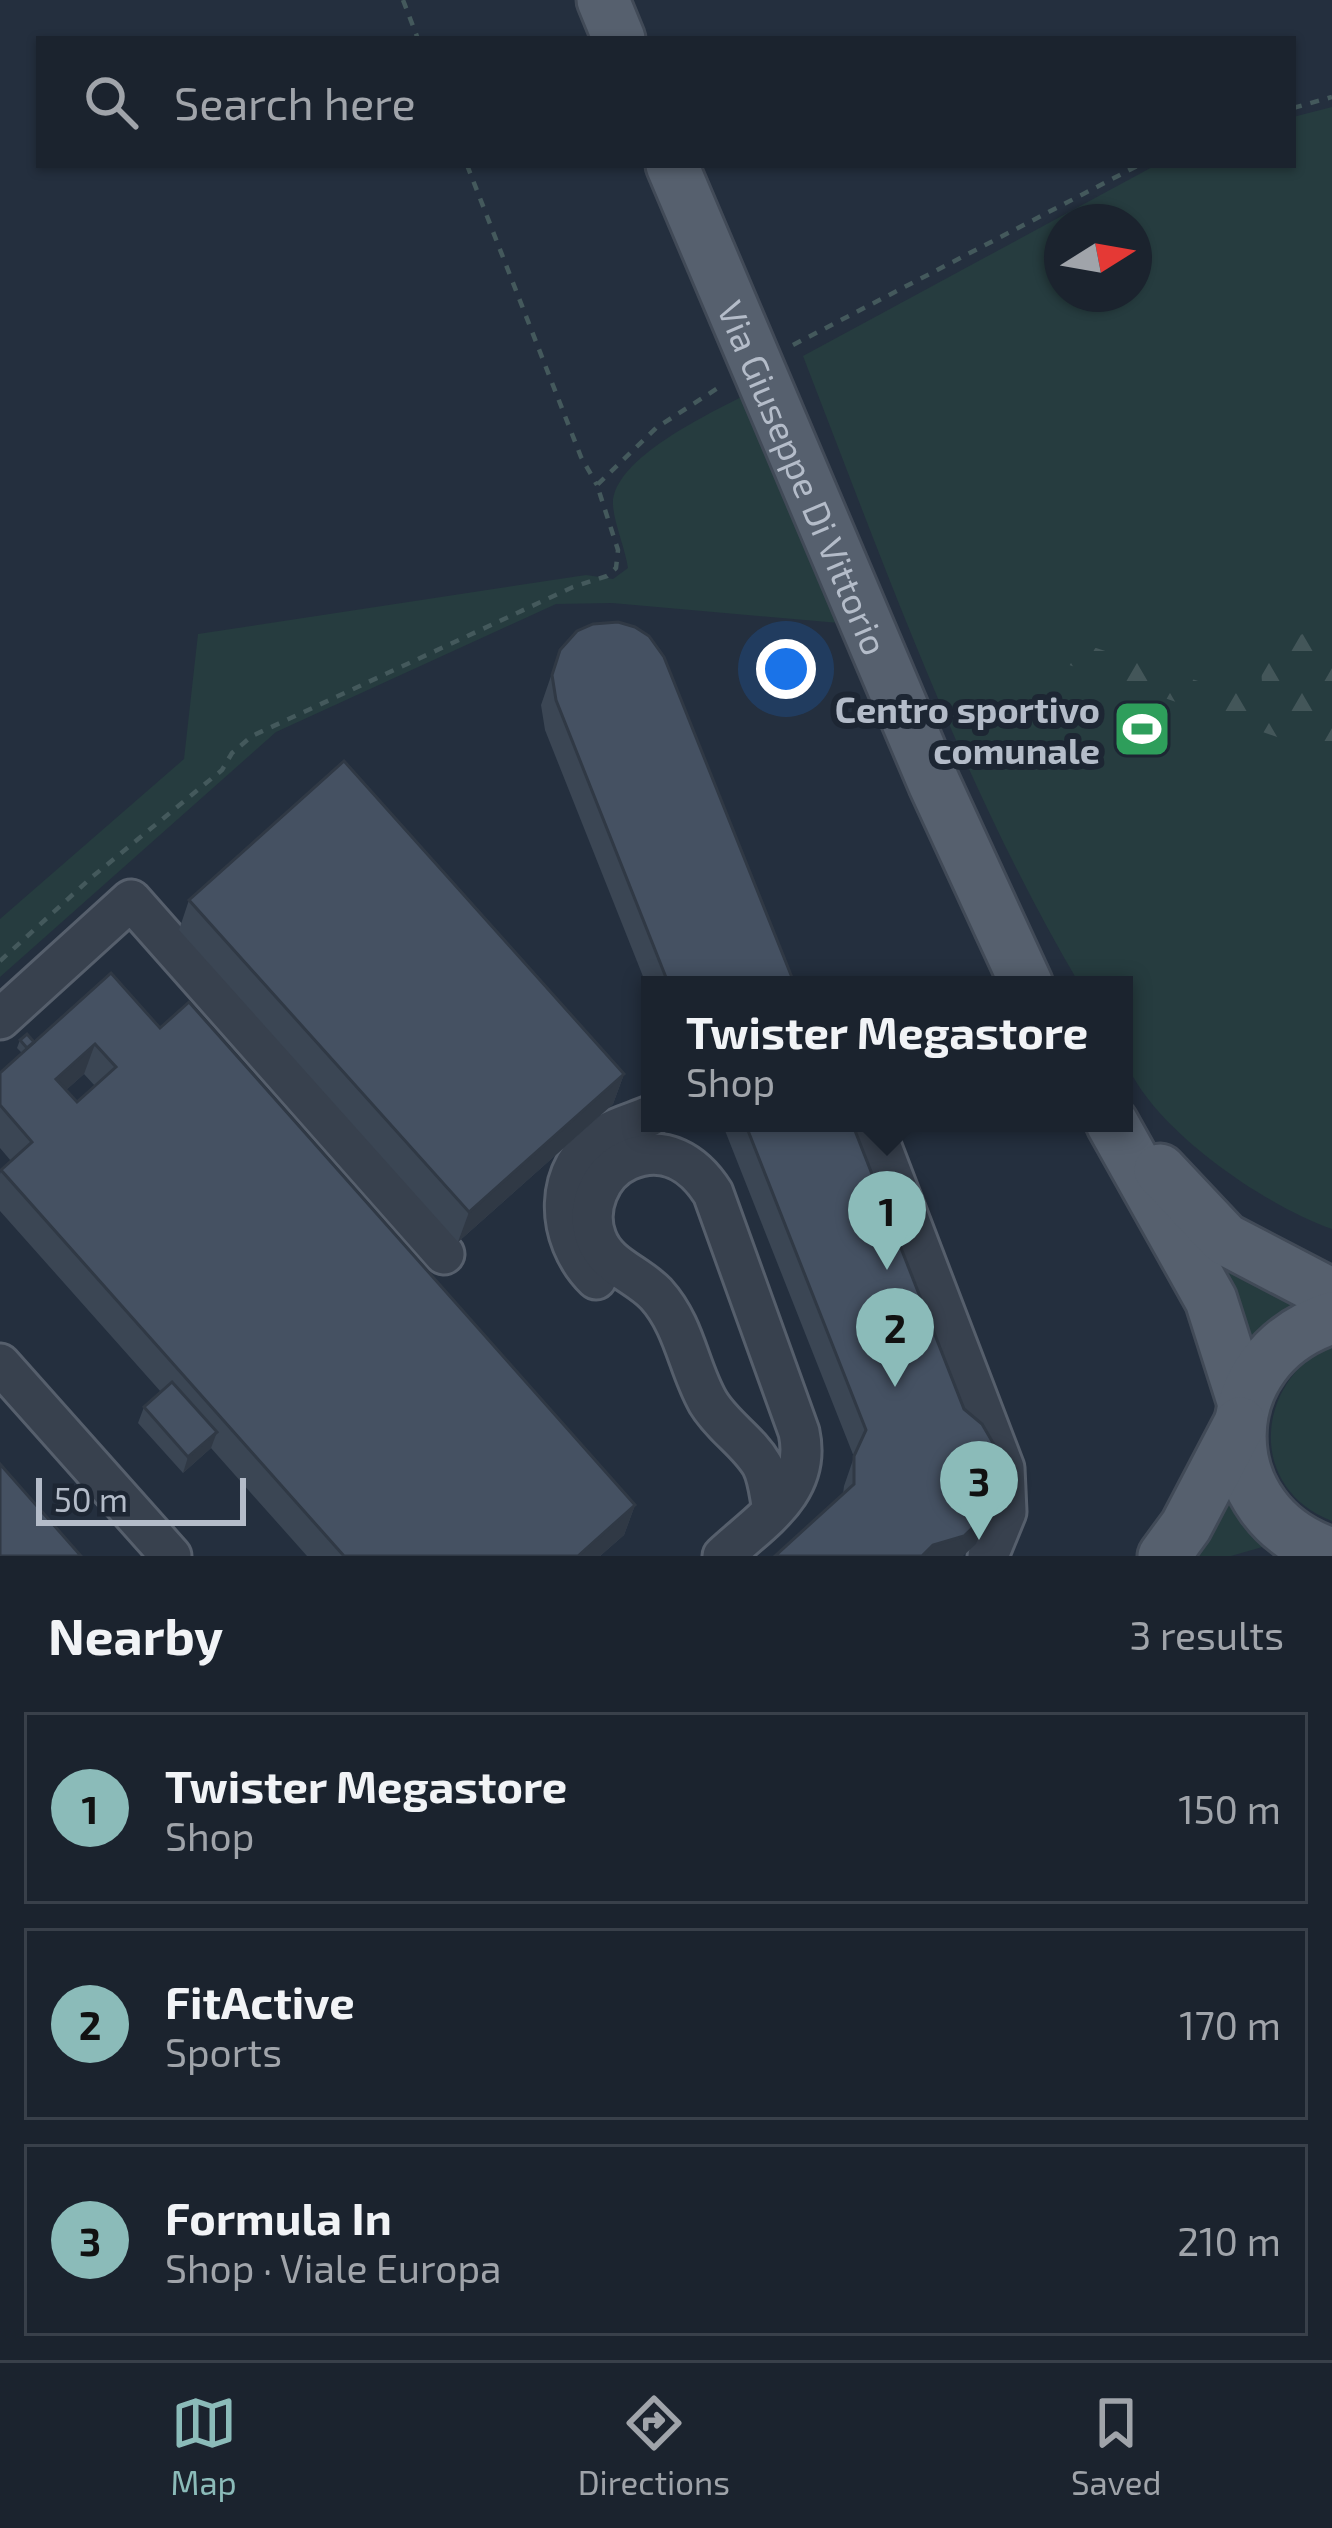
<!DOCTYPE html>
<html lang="en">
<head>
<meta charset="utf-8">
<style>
  body { margin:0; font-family:"Exo 2",sans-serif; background:#282f3a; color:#f1f3f6 }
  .compass { position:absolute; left:1044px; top:204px; width:108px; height:108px; border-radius:50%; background:#1b232e; box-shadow:0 3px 9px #0004; rotate:79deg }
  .scale { position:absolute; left:36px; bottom:30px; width:210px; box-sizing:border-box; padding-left:12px; border:6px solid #b4bcc9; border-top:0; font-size:33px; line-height:42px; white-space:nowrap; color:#b4bcc9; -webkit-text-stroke:9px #1d2633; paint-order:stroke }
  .you { position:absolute; left:786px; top:669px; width:42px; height:42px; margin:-30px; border:9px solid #fff; border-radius:50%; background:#1a73e8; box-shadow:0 0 0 18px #1a73e833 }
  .badge { display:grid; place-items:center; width:78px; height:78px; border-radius:50%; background:#8bbbb9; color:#111; font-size:39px; font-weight:700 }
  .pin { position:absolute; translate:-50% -99px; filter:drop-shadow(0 3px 6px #0008) }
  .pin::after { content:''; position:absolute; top:63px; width:42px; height:36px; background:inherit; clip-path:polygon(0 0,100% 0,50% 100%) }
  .popup { position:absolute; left:641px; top:976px; width:492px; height:156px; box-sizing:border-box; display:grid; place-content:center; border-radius:0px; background:#1b232e; filter:drop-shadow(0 3px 9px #0005); font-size:39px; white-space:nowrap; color:#a0a4aa }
  .popup b { font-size:45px; color:#f1f3f6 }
  .popup::after { content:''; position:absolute; left:50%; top:100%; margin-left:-24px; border:24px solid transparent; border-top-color:#1b232e }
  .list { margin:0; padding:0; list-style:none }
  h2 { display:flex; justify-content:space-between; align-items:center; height:156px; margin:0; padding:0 48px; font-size:51px }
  h2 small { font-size:39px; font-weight:400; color:#a0a4aa }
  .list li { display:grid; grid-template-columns:78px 1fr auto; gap:36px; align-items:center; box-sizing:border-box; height:192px; margin:0 24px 24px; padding:0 24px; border:3px solid #39404a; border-radius:0px }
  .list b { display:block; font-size:45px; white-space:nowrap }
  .list p { margin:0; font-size:39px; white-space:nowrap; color:#a0a4aa }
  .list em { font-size:39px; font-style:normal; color:#a0a4aa }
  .icon { flex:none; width:66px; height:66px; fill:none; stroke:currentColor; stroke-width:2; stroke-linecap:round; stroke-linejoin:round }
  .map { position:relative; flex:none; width:1332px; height:1556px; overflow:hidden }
  .search { position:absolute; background:#1b232e; box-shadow:0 3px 9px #0004; left:36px; right:36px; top:36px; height:132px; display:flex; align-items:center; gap:30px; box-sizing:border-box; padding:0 42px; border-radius:0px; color:#a0a4aa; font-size:45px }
  .sheet { height:804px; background:#1b232e }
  nav { display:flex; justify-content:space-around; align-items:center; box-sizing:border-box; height:168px; border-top:3px solid #39404a; background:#1b232e; font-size:33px; color:#a0a4aa }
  nav a { display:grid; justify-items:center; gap:6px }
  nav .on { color:#8bbbb9 }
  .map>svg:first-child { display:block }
</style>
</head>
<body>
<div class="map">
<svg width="1332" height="1556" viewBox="0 0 1332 1556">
  <defs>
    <pattern id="forest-firs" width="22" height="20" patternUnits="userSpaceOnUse" patternTransform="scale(3)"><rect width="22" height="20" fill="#263c3f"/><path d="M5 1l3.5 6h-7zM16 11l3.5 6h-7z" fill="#435659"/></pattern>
  </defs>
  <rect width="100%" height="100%" fill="#242f3e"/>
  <g fill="#263c3f" fill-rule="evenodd">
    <path d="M1332,107V1229C1264,1205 1152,1129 1125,1060C1118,1040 1124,1006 1124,985H1080C963,787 886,570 803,356L1156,165H1293V117ZM1062,222H1134V294H1062Z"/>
    <path d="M745,395L839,623L612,603L556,604L276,732L0,977V919L184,759L198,634L586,575L613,579L628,568C625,548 614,523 613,505C611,459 711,413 745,395Z"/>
    <path d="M1202,1241L1313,1302L1250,1353C1241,1310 1228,1277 1202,1241Z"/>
    <path d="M1332,1344V1521C1246,1488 1255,1381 1332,1344Z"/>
    <path d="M1229,1482L1273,1544L1231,1556H1182Z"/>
  </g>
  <path fill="url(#forest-firs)" d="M1332,626V756L1052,659L1096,648L1263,702L1260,646Z"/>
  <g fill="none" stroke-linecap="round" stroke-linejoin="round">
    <g stroke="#565f6c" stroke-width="45">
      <g id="minor">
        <path d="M0,1019L131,900L444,1254"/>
        <path d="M872,1123L1004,1468L1006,1512L988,1556"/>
        <path d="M596,1279C555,1239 552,1166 606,1134C620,1126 636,1122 650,1116"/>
        <path d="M0,1364L171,1556"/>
        <path d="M723,1556C762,1520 812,1491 799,1432L713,1193C694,1163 664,1144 628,1160C599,1173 585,1209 596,1238C606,1266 637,1274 656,1294C685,1326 688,1367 708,1402C723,1427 748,1441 762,1465C769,1478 770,1496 773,1510"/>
      </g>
    </g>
    <g stroke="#414a57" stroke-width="57">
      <g id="major">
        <path d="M603,0L619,39"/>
        <path id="s1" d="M672,165L934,783L1027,985"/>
        <path d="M1112,1123L1211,1300L1244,1404"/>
        <path d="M1160,1170L1225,1239L1332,1295"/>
        <path d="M1332,1318C1210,1357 1209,1515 1332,1554"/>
        <path d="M1164,1556L1186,1526L1240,1423"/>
      </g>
    </g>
    <g stroke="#44595c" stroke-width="4.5" stroke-dasharray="9 9" stroke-linecap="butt">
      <path d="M403,0L418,39"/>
      <path d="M1293,108L1332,97"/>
      <path d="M467,165L581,457L597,485"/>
      <path d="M793,345L1139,165"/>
      <path d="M0,961L92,877L222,770L232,753L252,736L573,587L607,576L616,568L618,550L597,485L656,428L721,386"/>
    </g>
    <use href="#minor" stroke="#38414e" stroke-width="39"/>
    <use href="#major" stroke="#56606e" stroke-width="51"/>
  </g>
  <g fill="#3b4654" fill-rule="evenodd">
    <path d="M560,650L795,985H650V994L545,730L541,705Z"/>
    <path d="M189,900L624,1074L613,1104L458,1242L179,930Z"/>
    <path d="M160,1028L635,1505L624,1535L600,1556H307L211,1448L183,1473L138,1423L144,1407L161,1392L0,1211V1174L1,1170L11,1161L0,1148V1073L22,1053L17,1048L20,1040L34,1042ZM84,1074L95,1086L77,1102L66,1090Z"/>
    <path d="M722,1123H852L976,1544L843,1494L844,1486L854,1457Z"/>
  </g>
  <g fill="#303945">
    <path d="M95,1044L84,1074L45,1109L56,1079Z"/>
    <path d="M624,1074L613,1104L458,1242L469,1212Z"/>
    <path d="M217,1432L211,1448L183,1473L188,1457Z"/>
    <path d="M999,1484L976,1544L963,1556H922Z"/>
    <path d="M635,1505L624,1535L600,1556H578Z"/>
  </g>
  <g fill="#455162" stroke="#303945" stroke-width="3" fill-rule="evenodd">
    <path d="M618,622L635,627L649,636L664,657L795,985H669L556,700L552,675L560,650L577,631L593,624Z"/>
    <path d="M344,761L624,1074L469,1212L189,900Z"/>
    <path d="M111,973L160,1028L189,1002L635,1505L578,1556H344L1,1170L32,1142L0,1105V1073ZM95,1044L116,1067L77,1102L56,1079Z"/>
    <path d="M27,1034L34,1042L27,1048L20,1040Z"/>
    <path d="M745,1123H852L964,1409L982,1424L996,1448L999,1484L987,1514L964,1536L933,1545L922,1556H775L854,1484V1456L866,1430Z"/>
    <path d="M172,1382L217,1432L188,1457L144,1407Z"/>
    <path d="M0,1464L81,1556H0Z"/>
  </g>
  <defs>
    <g id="stadium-square" transform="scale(3)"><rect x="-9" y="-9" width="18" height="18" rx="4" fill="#2e9e5b" stroke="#1d2633"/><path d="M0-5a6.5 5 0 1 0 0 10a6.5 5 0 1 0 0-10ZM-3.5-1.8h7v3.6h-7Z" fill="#fff"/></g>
  </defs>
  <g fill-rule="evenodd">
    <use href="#stadium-square" x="1142" y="729"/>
  </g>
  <g text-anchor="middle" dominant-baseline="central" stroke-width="12" stroke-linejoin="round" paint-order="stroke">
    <g font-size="36" fill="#b4bcc9" stroke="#1d2633">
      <text stroke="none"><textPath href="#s1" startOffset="339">Via Giuseppe Di Vittorio</textPath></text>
    </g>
    <g font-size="36" font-weight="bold" fill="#b4bcc9" stroke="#1d2633" text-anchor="end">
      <text x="1100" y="708">Centro sportivo<tspan x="1100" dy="41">comunale</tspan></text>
    </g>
  </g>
</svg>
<svg class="compass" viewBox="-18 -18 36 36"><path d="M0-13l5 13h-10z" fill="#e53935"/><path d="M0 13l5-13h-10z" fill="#a0a4aa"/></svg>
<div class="scale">50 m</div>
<div class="you"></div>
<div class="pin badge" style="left:887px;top:1270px">1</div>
<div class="popup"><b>Twister Megastore</b>Shop</div>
<div class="pin badge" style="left:895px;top:1387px">2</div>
<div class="pin badge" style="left:979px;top:1540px">3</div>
<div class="search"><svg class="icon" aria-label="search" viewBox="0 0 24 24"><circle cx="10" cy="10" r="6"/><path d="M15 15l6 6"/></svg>Search here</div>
</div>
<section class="sheet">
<h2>Nearby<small>3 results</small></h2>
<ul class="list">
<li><span class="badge">1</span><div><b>Twister Megastore</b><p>Shop</p></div><em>150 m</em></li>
<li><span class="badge">2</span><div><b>FitActive</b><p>Sports</p></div><em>170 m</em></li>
<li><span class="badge">3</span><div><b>Formula In</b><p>Shop · Viale Europa</p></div><em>210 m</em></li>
</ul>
</section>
<nav>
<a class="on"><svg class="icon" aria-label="map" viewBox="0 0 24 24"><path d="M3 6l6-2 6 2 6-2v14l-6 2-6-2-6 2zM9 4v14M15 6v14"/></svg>Map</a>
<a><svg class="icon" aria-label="directions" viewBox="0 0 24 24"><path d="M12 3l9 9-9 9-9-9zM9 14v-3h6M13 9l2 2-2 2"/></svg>Directions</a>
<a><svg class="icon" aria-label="saved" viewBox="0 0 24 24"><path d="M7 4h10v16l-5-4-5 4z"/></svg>Saved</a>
</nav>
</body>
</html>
